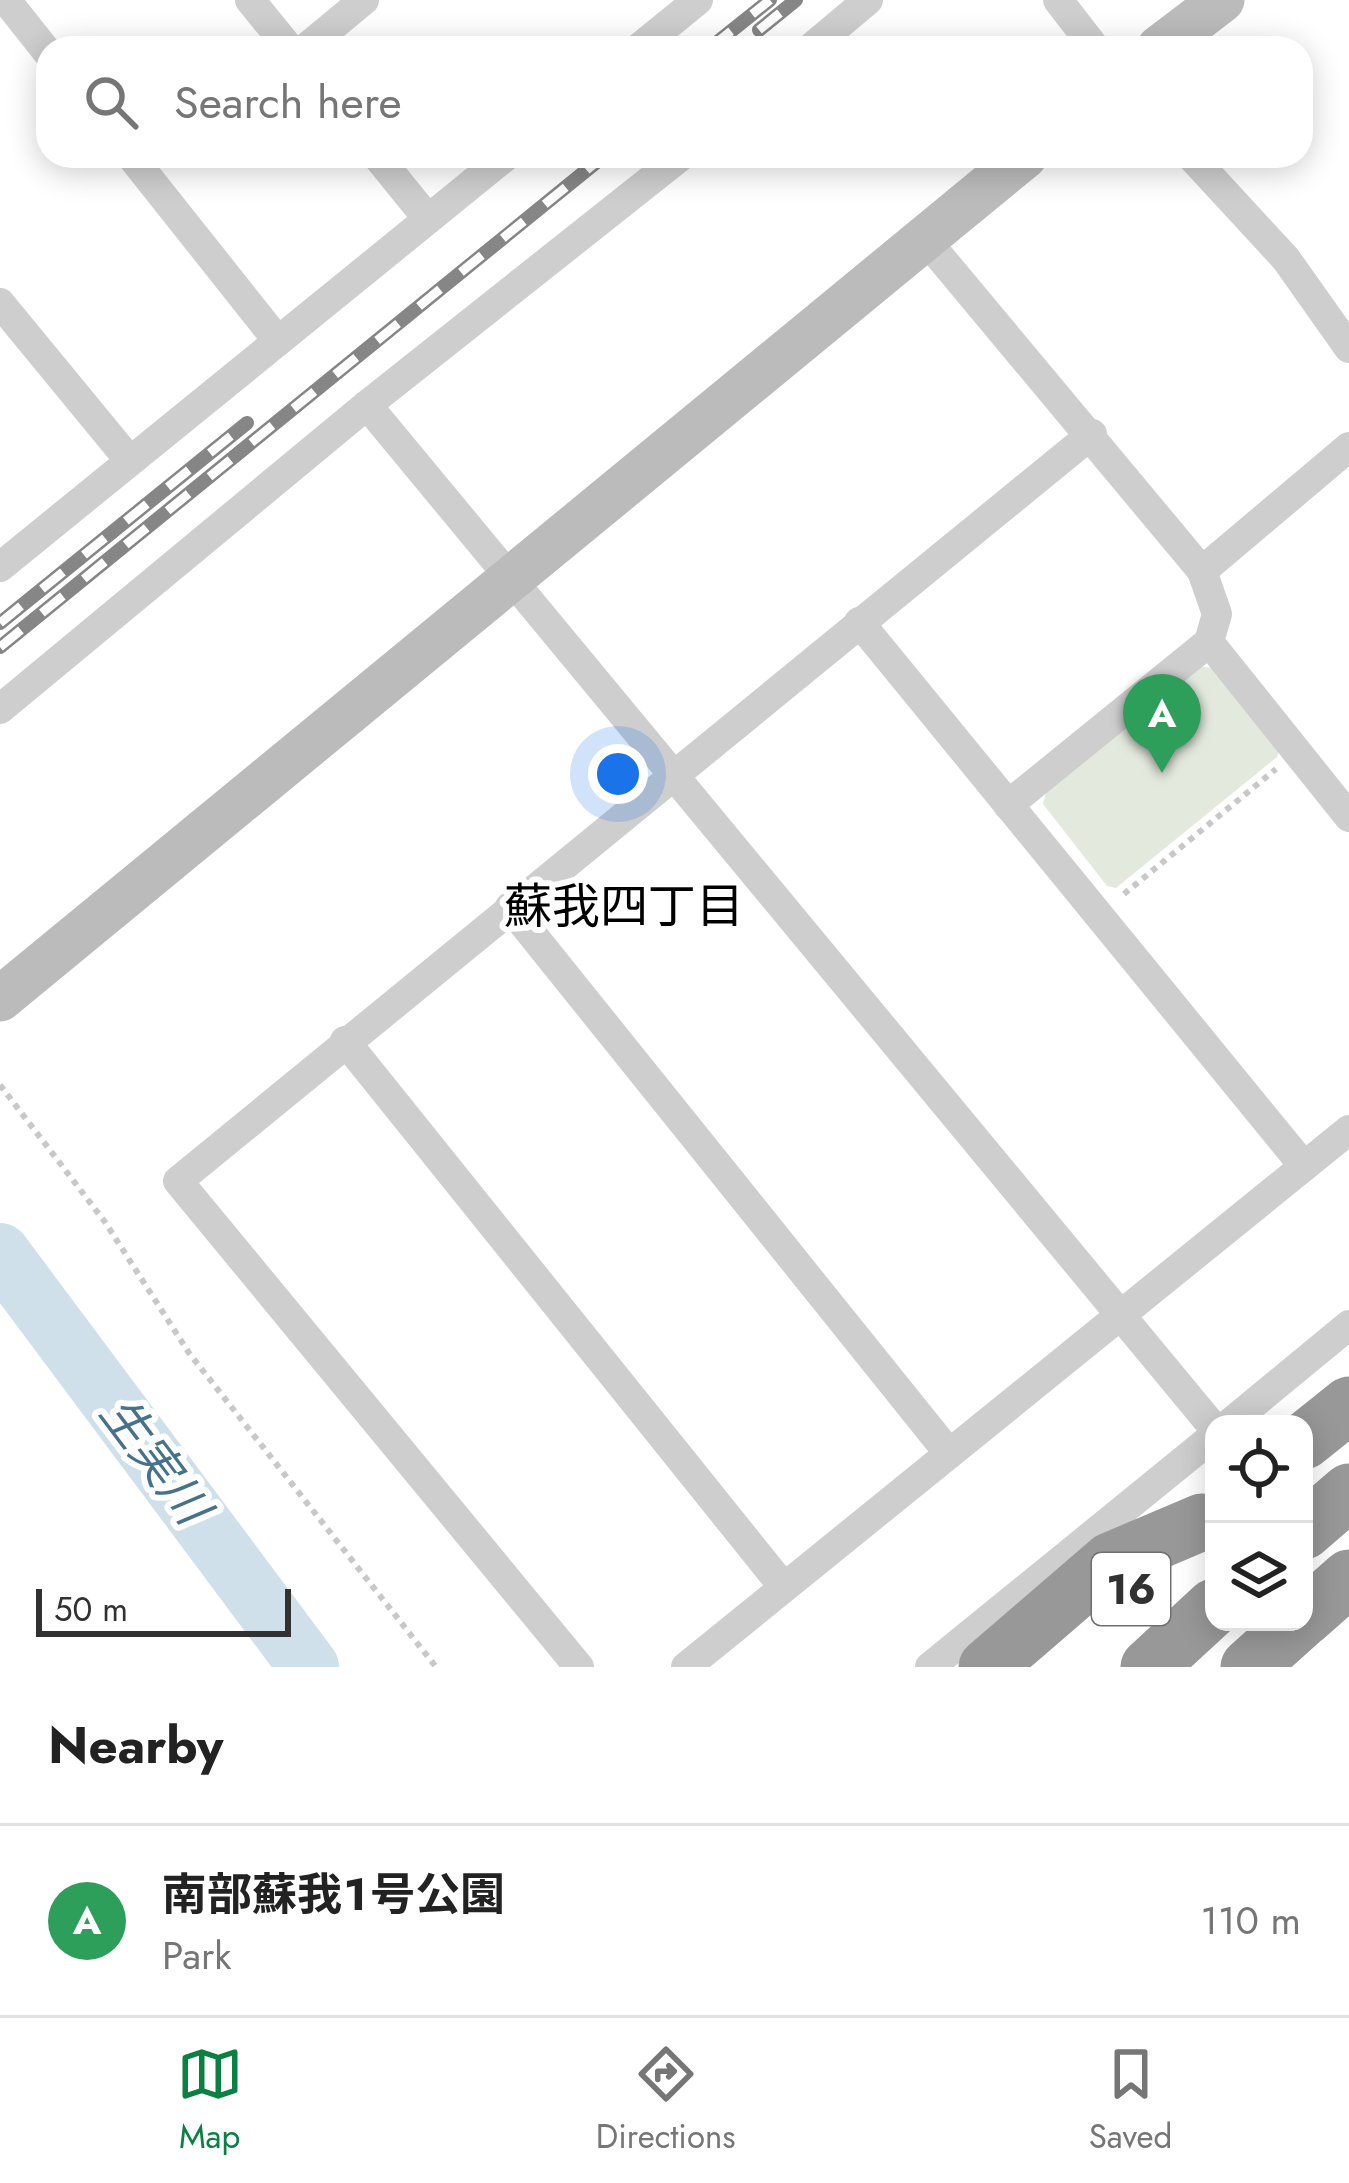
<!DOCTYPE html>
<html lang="en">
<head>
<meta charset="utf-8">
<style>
  body { margin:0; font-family:Jost,"Noto Sans JP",sans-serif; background:#f6f6f6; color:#222 }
  .controls { position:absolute; right:36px; bottom:36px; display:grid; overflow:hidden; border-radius:24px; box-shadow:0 6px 30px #0003 }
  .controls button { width:108px; height:108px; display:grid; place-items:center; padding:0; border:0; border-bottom:3px solid #e0e0e0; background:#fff; color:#222; font:60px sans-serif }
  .scale { position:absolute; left:36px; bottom:30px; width:255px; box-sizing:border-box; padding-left:12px; border:6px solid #313131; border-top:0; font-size:33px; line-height:42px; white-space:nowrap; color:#313131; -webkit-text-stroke:9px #fff; paint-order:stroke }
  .you { position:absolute; left:618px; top:774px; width:42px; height:42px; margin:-30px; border:9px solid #fff; border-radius:50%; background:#1a73e8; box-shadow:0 0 0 18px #1a73e833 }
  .badge { display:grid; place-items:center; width:78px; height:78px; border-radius:50%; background:#0b8043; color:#fff; font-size:39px; font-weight:700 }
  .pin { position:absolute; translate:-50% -99px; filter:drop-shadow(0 3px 6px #0008) }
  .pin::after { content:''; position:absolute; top:63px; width:42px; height:36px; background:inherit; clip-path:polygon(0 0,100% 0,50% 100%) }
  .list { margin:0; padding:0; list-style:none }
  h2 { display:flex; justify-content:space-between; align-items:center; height:156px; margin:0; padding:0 48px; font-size:51px }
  h2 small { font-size:39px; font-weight:400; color:#767676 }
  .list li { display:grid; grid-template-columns:78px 1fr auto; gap:36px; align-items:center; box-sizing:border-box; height:192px; padding:0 48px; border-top:3px solid #e0e0e0 }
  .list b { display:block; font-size:45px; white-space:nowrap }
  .list p { margin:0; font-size:39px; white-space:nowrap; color:#767676 }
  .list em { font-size:39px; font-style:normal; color:#767676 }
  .icon { flex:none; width:66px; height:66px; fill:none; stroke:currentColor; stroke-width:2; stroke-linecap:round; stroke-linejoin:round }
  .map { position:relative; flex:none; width:1349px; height:1667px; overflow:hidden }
  .search { position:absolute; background:#fff; box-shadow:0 6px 30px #0003; left:36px; right:36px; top:36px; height:132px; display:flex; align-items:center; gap:30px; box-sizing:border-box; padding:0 42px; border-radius:36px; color:#767676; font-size:45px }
  .sheet { height:348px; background:#fff }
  nav { display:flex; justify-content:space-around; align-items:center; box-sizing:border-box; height:168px; border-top:3px solid #e0e0e0; background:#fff; font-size:33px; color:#767676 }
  nav a { display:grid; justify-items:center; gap:6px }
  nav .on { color:#0b8043 }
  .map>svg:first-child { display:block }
</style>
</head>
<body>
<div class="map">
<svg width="1349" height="1667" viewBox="0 0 1349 1667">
  <rect width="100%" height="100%" fill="#fff"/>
  <path fill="#e4e9de" d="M1199,666L1212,668L1279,751L1277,757L1116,888L1107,886L1043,804L1047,789Z"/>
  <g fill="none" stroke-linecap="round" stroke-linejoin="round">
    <path stroke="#cfe0ea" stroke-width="60" d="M0,1253L309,1667"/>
    <g stroke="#c8c8c8" stroke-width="6" stroke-dasharray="6 6" stroke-linecap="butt">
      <path d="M1124,894L1276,769"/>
      <path d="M0,1085L105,1222L189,1353L436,1667"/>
    </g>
    <g stroke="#cecece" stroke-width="30">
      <path d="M6,0L48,53"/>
      <path d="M250,0L289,48"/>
      <path d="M1058,0L1095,48"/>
      <path d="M306,48L364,0"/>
      <path d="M639,48L698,0"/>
      <path d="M811,48L868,0"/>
      <path d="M131,156L278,341"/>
      <path d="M377,156L428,219"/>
      <path d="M1191,156L1286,259L1349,348"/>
      <path d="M925,239L1202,571L1217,614L1209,642L1349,817"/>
      <path d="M0,303L130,461"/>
      <path d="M367,405L1214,1428"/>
      <path d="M0,567L506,156"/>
      <path d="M1202,571L1349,447"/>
      <path d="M859,622L1303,1165"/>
      <path d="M0,709L367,405L681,156"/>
      <path d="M1008,805L1209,642"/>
      <path d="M510,907L948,1452"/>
      <path d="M345,1041L782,1585"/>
      <path d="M1229,1424L1349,1325"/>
      <path d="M579,1667L178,1181L1092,434"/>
      <path d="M686,1667L1349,1130"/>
      <path d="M930,1667L1214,1436"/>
    </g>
    <g stroke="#bbb" stroke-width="45">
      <path d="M1159,48L1222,0"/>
      <path d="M0,999L1025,156"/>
    </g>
    <g stroke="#989898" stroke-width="57">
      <path d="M1304,1441L1349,1405"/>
      <path d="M1304,1531L1349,1492"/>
      <path d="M1304,1618L1349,1578"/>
      <path d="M987,1667L1110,1561L1202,1522"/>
      <path d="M1149,1667L1214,1607"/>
      <path d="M1249,1667L1299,1622"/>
    </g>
    <g stroke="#868686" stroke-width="14">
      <g id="rail">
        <path d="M759,30L796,0"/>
        <path d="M710,48L770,0"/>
        <path d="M0,623L247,423"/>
        <path d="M0,647L604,156"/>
      </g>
    </g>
    <use href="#rail" stroke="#fff" stroke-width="9" stroke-dasharray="27" stroke-linecap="butt"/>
  </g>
  <g text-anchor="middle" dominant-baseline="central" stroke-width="12" stroke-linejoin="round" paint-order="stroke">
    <rect fill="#fff" stroke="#6f6f6f" stroke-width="3" x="1092" y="1553" width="78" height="72" rx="9"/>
    <g font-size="42" font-weight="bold" fill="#313131">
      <text x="1131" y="1589">16</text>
    </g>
    <g font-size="48" fill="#000" stroke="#fff">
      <text x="624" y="906">蘇我四丁目</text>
    </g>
    <g font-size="48" font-style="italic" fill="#46728c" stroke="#fff">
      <text transform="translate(155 1460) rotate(53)">生実川</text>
    </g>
  </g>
</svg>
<div class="controls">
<button><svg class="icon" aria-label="locate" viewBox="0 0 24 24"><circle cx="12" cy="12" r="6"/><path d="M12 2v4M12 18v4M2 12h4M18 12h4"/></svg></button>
<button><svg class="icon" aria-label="layers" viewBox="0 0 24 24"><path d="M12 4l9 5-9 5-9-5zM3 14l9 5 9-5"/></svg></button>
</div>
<div class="scale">50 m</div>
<div class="you"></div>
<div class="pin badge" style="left:1162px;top:773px;background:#2e9e5b">A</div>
<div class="search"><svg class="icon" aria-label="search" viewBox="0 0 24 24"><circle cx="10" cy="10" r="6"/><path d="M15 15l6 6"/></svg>Search here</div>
</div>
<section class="sheet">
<h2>Nearby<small></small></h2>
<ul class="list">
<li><span class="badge" style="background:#2e9e5b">A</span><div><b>南部蘇我１号公園</b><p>Park</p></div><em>110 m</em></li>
</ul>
</section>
<nav>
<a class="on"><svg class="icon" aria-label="map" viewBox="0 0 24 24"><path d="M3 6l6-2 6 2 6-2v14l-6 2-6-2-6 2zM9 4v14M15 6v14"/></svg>Map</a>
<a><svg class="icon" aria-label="directions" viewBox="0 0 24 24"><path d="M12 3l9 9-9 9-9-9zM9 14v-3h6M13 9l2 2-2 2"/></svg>Directions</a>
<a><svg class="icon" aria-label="saved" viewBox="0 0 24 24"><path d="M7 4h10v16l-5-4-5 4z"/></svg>Saved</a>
</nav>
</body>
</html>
